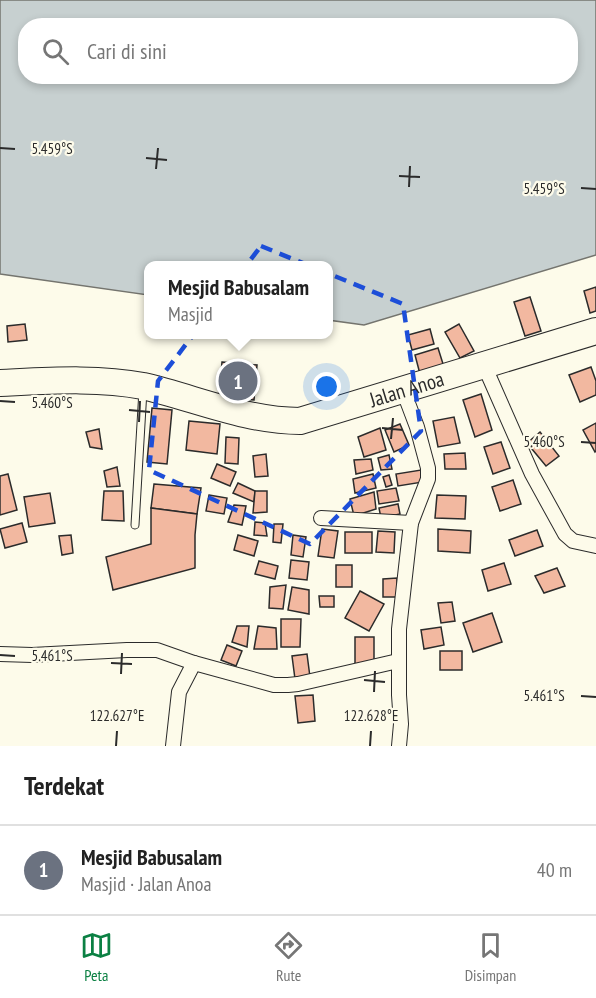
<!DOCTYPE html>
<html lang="id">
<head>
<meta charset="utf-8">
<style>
  body { margin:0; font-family:"PT Sans Narrow",sans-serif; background:#f2f2f2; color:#222 }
  .you { position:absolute; left:327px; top:387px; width:21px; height:21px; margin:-15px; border:4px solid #fff; border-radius:50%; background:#1a73e8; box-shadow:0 0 0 9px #1a73e833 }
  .badge { display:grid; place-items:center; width:39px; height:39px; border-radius:50%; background:#0b8043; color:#fff; font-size:20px; font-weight:700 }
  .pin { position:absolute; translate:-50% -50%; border:3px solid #fff; box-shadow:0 2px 6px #0006 }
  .popup { position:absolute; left:144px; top:261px; width:189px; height:78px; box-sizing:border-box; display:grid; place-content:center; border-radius:12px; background:#fff; filter:drop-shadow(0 2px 4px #0005); font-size:20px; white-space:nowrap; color:#767676 }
  .popup b { font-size:22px; color:#222 }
  .popup::after { content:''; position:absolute; left:50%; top:100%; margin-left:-12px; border:12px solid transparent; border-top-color:#fff }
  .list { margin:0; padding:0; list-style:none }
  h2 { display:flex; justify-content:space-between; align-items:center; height:78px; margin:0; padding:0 24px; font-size:26px }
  h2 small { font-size:20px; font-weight:400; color:#767676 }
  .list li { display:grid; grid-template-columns:39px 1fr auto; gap:18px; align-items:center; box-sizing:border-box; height:90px; padding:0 24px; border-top:2px solid #e0e0e0 }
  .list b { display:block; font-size:22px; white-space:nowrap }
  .list p { margin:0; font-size:20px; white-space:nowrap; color:#767676 }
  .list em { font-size:20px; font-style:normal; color:#767676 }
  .icon { flex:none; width:33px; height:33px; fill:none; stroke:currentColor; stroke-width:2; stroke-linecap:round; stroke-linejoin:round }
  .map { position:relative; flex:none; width:596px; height:746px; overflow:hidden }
  .search { position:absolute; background:#fff; box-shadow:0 3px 9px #0003; left:18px; right:18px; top:18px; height:66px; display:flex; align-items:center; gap:15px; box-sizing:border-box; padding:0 21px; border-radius:24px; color:#767676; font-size:22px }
  .sheet { height:168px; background:#fff }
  nav { display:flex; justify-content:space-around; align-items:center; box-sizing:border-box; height:84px; border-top:2px solid #e0e0e0; background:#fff; font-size:16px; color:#767676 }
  nav a { display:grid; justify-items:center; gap:3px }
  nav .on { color:#0b8043 }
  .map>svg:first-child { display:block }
</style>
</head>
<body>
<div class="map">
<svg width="596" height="746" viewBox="0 0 596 746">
  <rect width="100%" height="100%" fill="#fdfbea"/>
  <path fill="#c7d0d0" stroke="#74746e" stroke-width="1.5" fill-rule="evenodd" d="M0,0H596V255L364,325L328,320V266H148V295L0,274ZM26,26H570V76H26Z"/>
  <g fill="#f2b8a0" stroke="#2b2b2b" stroke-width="1.5">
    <path d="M596,287V311L590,313L584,291Z"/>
    <path d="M530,297L541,331L525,336L514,302Z"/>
    <path d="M25,324L27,340L8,342L7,326Z"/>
    <path d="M459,324L474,351L460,358L445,332Z"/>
    <path d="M430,329L434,344L412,350L408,335Z"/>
    <path d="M438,348L444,367L420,374L415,355Z"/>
    <path d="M222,362L257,365L254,400L219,397Z"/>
    <path d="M591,367L596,381V395L580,402L569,375Z"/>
    <path d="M481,394L492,430L475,437L463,400Z"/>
    <path d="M152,408L172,410L167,464L147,462Z"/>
    <path d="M454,417L460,443L438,447L433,421Z"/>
    <path d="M189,421L220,424L217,454L186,450Z"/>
    <path d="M596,423V451L595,452L583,430Z"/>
    <path d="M400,424L409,445L394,452L385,430Z"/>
    <path d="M380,428L386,450L364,457L358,437Z"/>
    <path d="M99,429L102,449L90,447L86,432Z"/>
    <path d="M540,432L559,456L546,466L527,443Z"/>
    <path d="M226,437L239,438L238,464L225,463Z"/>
    <path d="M501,442L510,468L493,474L484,447Z"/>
    <path d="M465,453L466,469H445L444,454Z"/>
    <path d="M266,454L268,476L255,477L253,456Z"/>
    <path d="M389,455L392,469L381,470L378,458Z"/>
    <path d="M371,459L373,470L356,474L354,460Z"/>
    <path d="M217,464L236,472L230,486L211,478Z"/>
    <path d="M117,467L120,486L107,487L104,471Z"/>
    <path d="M421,470L423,482L398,486L396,474Z"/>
    <path d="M8,474L17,510L0,515V476Z"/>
    <path d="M373,474L376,488L355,493L353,479Z"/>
    <path d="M389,475L392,485L386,487L383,477Z"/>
    <path d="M513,480L521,504L500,511L492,487Z"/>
    <path d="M238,483L255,491L254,502L233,493Z"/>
    <path d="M154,484L201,488L197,514L151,508Z"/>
    <path d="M396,488L399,501L379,504L377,491Z"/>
    <path d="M104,491H123L124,521L102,520Z"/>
    <path d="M255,491H267V512L253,513Z"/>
    <path d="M374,492L376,509L354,516L350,499Z"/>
    <path d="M50,493L55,523L29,527L24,497Z"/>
    <path d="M209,495L227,498L224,514L206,511Z"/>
    <path d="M437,495L466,496L465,519L435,518Z"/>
    <path d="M398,504L400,514L381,518L379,508Z"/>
    <path d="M234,505L246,506L242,525L228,522Z"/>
    <path d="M151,508L197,514L195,535V568L113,590L106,557L151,544Z"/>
    <path d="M255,522L265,523L267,536L254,535Z"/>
    <path d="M22,523L27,542L5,548L0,529Z"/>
    <path d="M274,524H283L281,543L273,542Z"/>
    <path d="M322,529L338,531L334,558L318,556Z"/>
    <path d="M438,529L471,531L470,553L438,551Z"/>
    <path d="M537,530L543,546L515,556L509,540Z"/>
    <path d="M378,531L395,532L394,553L376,552Z"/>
    <rect x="345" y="532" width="27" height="21"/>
    <path d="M71,535L73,553L62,555L59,536Z"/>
    <path d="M238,535L258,541L254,556L234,550Z"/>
    <path d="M293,535L306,537L303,557L291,555Z"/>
    <path d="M291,560L309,562L307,580L289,578Z"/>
    <path d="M259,561L278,566L275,579L255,574Z"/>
    <path d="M504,563L511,584L488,591L482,570Z"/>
    <rect x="336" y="565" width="16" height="22"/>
    <path d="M557,568L565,586L544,593L535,576Z"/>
    <path d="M397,578V597H383V579Z"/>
    <path d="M286,585L283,609L269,608L270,587Z"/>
    <path d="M292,587L309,590V614L288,610Z"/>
    <path d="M360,591L384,604L369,631L345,618Z"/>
    <path d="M319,596H334V607H320Z"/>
    <path d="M452,602L455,621L441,623L438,603Z"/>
    <path d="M492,613L502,642L473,652L463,623Z"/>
    <path d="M281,619H301L300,647H281Z"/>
    <path d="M237,626H249L247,647L232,642Z"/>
    <path d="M258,626L276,628L277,649H254Z"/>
    <path d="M441,627L444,645L424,649L421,630Z"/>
    <rect x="355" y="637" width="19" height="28"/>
    <path d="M227,645L242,651L236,666L221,660Z"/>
    <rect x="440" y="651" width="22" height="19"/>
    <path d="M307,654L310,677L295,679L292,656Z"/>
    <path d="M313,695L315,721L298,723L295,696Z"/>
  </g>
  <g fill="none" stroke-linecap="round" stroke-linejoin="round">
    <g stroke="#2b2b2b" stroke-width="9">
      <path id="lane" d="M135,525L143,390"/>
    </g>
    <g stroke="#2b2b2b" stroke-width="16">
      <g id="street">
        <path d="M484,365L532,474L565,534L573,541L596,546"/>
        <path d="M321,518L411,523"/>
        <path d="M0,654L32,655L127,650H157L194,663L274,685H288L298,684L398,661"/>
        <path d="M173,746L179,692L194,663"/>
        <path d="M399,746L401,724L399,695V629L411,523L428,479V468L417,427L403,390"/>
      </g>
    </g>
    <g stroke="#2b2b2b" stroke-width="28">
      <g id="highway">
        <path id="s1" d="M0,383C45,381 98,377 143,386C195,398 246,421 300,421L596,331"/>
      </g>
    </g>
    <use href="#lane" stroke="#fdfbea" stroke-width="7"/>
    <use href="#street" stroke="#fdfbea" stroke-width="14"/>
    <use href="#highway" stroke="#fdfbea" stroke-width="26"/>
  </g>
  <path fill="none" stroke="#1d4ed8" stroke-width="4.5" stroke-dasharray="12 8" stroke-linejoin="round" d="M261,246L403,304L421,431L310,544L149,470L158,381Z"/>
  <path fill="none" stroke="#2b2b2b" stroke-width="2" d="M0,148L15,149M146,158L167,160M156,169L158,148M399,176L420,177M409,187L410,166M581,188L596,189M0,401L15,402M129,410L150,412M139,422L140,401M382,428L403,430M391,439L393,418M581,442L596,443M0,655L15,656M111,663L132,664M121,674L122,653M364,680L385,682M374,692L375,671M581,696L596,697M116,746L117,731M370,746L371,731"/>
  <g text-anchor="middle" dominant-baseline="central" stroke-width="4.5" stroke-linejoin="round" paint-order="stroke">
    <g font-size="21" fill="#2b2b2b" stroke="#fdfbea">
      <text stroke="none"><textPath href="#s1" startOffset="416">Jalan Anoa</textPath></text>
    </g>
  </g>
  <g font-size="15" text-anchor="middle" fill="#2b2b2b" stroke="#fdfbea" stroke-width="4.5" stroke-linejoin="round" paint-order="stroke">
    <text x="52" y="154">5.459°S</text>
    <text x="544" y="194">5.459°S</text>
    <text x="52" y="408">5.460°S</text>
    <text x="544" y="447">5.460°S</text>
    <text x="52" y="661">5.461°S</text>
    <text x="544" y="701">5.461°S</text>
    <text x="117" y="721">122.627°E</text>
    <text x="371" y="721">122.628°E</text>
  </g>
</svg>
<div class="you"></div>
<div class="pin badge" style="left:238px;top:381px;background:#6b7280">1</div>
<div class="popup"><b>Mesjid Babusalam</b>Masjid</div>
<div class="search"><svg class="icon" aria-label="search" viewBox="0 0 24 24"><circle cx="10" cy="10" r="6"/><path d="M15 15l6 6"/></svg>Cari di sini</div>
</div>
<section class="sheet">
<h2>Terdekat<small></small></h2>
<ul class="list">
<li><span class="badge" style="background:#6b7280">1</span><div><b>Mesjid Babusalam</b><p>Masjid · Jalan Anoa</p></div><em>40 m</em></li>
</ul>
</section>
<nav>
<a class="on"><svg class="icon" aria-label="map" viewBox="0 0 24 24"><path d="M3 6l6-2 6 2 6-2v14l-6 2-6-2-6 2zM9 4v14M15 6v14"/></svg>Peta</a>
<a><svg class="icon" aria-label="directions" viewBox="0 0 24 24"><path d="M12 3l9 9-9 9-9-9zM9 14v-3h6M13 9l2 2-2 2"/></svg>Rute</a>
<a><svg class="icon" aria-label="saved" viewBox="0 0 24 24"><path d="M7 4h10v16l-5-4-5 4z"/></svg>Disimpan</a>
</nav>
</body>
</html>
